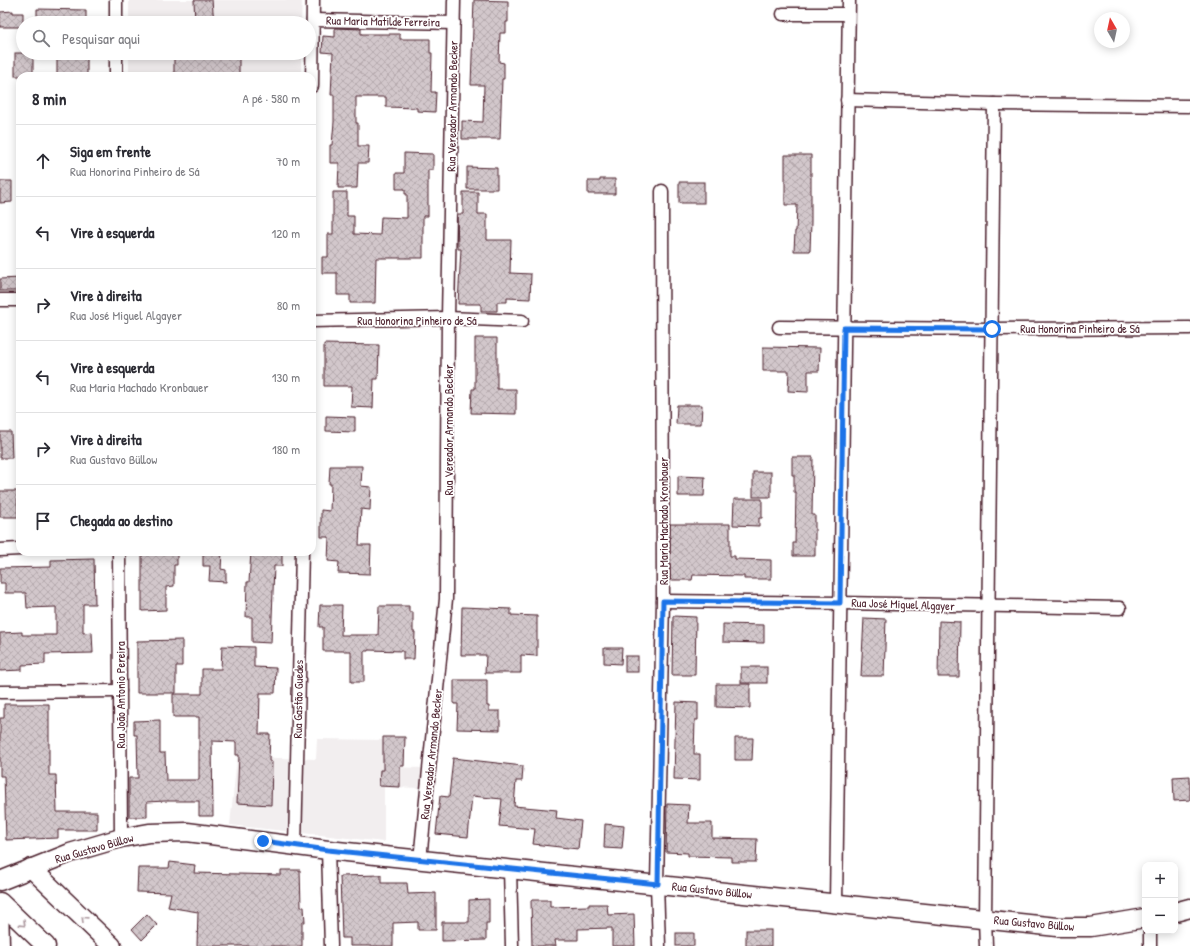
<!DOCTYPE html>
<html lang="pt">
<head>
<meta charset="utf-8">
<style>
  body { margin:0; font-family:"Patrick Hand",sans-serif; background:#f2f2f3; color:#2b2b33 }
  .controls { position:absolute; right:12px; bottom:12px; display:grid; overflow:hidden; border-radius:8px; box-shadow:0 2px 10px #0003 }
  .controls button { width:36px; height:36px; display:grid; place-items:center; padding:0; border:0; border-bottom:1px solid #e1e1e2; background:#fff; color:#2b2b33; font:20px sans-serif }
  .compass { position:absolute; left:1094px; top:12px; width:36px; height:36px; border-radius:50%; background:#fff; box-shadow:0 2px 10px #0003; rotate:351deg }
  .stop { position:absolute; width:12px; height:12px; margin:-9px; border:3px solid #1a73e8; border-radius:50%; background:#fff }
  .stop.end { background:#1a73e8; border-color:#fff; box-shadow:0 1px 4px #0008 }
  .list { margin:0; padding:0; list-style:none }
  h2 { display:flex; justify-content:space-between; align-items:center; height:52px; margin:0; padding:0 16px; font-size:17px }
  h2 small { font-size:13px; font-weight:400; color:#7c7c81 }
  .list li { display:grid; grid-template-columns:26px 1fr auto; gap:12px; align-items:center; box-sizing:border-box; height:72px; padding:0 16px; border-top:1px solid #e1e1e2 }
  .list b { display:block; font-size:15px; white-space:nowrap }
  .list p { margin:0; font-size:13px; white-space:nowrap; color:#7c7c81 }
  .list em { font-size:13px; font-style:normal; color:#7c7c81 }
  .icon { flex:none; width:22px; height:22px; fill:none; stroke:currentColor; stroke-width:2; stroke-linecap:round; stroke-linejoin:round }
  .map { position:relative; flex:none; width:1190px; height:946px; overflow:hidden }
  .search { position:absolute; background:#fff; box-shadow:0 2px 10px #0003; left:16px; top:16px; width:300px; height:44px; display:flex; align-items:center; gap:10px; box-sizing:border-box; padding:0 14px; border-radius:22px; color:#7c7c81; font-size:15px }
  .panel { position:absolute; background:#fff; box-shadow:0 2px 10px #0003; left:16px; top:72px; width:300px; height:484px; border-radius:12px }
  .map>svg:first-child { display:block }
</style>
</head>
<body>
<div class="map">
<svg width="1190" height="946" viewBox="0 0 1190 946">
  <defs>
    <pattern id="building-cross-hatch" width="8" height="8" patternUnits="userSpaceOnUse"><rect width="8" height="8" fill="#d2c7cb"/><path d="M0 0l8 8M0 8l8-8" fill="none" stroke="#b6aaae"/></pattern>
  </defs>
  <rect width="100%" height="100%" fill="#fff"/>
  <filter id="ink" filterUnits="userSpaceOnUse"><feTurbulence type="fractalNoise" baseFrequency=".025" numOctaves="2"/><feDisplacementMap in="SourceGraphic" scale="8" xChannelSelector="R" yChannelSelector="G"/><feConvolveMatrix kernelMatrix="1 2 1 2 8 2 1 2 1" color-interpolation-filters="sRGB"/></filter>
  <g filter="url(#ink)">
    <g fill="#f2eeef">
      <path d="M129,0H302L301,23H129Z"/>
      <rect x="129" y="53" width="172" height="23"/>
      <path d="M317,739L385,740L384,767L426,768L423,788L384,787V842L230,825L237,757L316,759Z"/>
    </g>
    <g fill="url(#building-cross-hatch)" stroke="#4a1f2b">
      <path d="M194,0H212L214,23H195Z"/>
      <path d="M474,0L508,1V22H506V33H500L499,62L504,63V79H502L500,139H462V121L483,122L484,85H471Z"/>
      <path d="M37,9L86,10V23H37Z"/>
      <path d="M13,11V13H23V27H0V12Z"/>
      <path d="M335,28L361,29V34H400V39H430V53H432L431,92H436L435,112L417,111V108L386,107V97H356V123H358V146H369L368,163H358L357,188H338L339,163H330V145H332L334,122V95H331L333,53L322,52L323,36L335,37Z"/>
      <rect x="15" y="53" width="18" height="23"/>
      <rect x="174" y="53" width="65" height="23"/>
      <rect x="57" y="56" width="30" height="20"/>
      <path d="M404,153L433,154V170H428V216H423V258H376L375,303H350V295H337V273H322V257H328V234H333V192H347V216H354V234L380,235L381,217L407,218V194H405V189H396V173H404Z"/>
      <path d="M785,155H811V222L810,251H794L795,231H796L797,205H785Z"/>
      <path d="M467,167L497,168V189H467Z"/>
      <path d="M600,179H615V194H588V181H600Z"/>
      <path d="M0,181H12V202L0,203Z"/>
      <rect x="679" y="182" width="25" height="21"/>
      <path d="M463,192H478V214H487V240H511L510,273L531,274L530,299L507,298V302H497V311H481V304H458L461,249H458L457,214H463Z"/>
      <path d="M20,278V291H0V279Z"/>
      <path d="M475,338H497V389H516V414L471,413L472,389H475Z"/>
      <path d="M324,344L379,345L378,379H374L373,408L351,407L352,386H324Z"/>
      <path d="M763,347L820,348L819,371H808V392L788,391L789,371H763Z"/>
      <path d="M677,405H702L701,424H676Z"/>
      <path d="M326,416L355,417V432L326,431Z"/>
      <path d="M0,432H11L12,458H0Z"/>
      <path d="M792,457H813L812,515H815V556H793V543H795L796,492H794V475H792Z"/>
      <path d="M330,466H362L361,486L371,487L370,510L361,509L359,545H371L370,574L338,573L339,562L328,561L329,537H321V510L330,511L331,484H329Z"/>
      <rect x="753" y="472" width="18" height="25"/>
      <path d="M678,476L705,477L704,496H678Z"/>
      <path d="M0,491H17L18,517H0Z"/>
      <path d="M734,499H762V518H759V526L733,525Z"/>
      <path d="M670,524H730V556H735V559L771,560V579H744V576L693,575L692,580H670Z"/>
      <path d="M142,552H177V565H174V586L166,587V610L142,611Z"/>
      <path d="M203,552H222L221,569L226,570V582L209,581L210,566H203Z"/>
      <path d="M251,552H282V566H274L271,643L252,642V617H246L247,582H249Z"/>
      <path d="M94,559L95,604H83V633L92,632L93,653L45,654V664L22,665V670L0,671V633L22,632V635H56V607L27,608L26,593H5V583H0V568L51,567V560Z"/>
      <path d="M320,605H342L341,635H378L379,606H409V612H413V632H415L414,659H403V651L368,650V651H364V682H351V651H323V627H319Z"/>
      <path d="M462,607L511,609V615L537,616V656L521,655V673H485L486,655H461Z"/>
      <path d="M673,616L696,617L695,675H672Z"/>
      <path d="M864,618L886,619L884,676H861Z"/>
      <path d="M939,621L960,622L959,677H938Z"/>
      <path d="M723,624L764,625V643L723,642Z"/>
      <path d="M182,640V666H176V693H137V641Z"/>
      <path d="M222,646L254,647V667L276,668L275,693H260L259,734H270L269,761L272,762L271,805L237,803L239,755H236V742L212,741L213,816H199V801H165L147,802V817H129V778H138L137,735H134V721L160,720V753H165L166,780H199V717H173V694H202V669H221Z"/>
      <path d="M604,648H622L621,664L604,663Z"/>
      <rect x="625" y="656" width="13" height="16"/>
      <rect x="741" y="667" width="26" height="16"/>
      <path d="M454,680H487V706H489V711H500V730L457,729L458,704H454Z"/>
      <path d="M716,684H750V708L716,707Z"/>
      <path d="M676,702L698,703V720H695L694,754H700V780L674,779Z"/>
      <path d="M4,704H49V775H56L57,812H97V830H58V838L6,840L4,776H0V718H4Z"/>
      <path d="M383,737H405L404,766H400V787L379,786L380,770H383Z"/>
      <path d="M735,738H753L752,760H735Z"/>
      <path d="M453,758L523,766L522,781H516L514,806L557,810L556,818L581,821L578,849L533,844L535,829L499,826L502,799L472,796L468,837L436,834L440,796L449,797Z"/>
      <path d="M1190,776V800L1174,801L1173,777Z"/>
      <path d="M667,804L689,805L688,823H712V838L757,839L756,862H731V857L688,856V853L666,852Z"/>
      <path d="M605,824L624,826L622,849L604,848Z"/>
      <path d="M170,862L195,865L194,873L281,875V870H300L301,907H304L305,922H302V946H197L198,912L168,907L171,893L137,892L138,868H169Z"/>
      <path d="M381,875V883H407L408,894L436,893V930H418V922L393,923V946H350V938H342L340,876Z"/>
      <path d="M489,899V923H486V940L442,941V922H469V900Z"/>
      <path d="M531,900H550V907L589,906V904H607L608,915L634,914L635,946H612V928L578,929V940H555L556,946H532Z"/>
      <path d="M147,914L157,925L142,940L132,929Z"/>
      <rect x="746" y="930" width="25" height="16"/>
      <rect x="676" y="933" width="18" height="13"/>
    </g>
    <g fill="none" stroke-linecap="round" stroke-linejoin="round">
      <g stroke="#4a1f2b" stroke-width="15">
        <g id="street">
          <path d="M116,0V23"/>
          <path d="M783,14H848"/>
          <path d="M313,20L454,23"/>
          <path d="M116,53V76"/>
          <path d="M312,86L313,0"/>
          <path d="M847,100L994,104L1190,106"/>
          <path d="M0,300H20"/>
          <path d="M312,321L448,318L522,321"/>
          <path d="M779,327L992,329L1190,328"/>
          <path d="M0,550L20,549"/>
          <path d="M119,552L121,838"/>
          <path d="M663,601L840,603L1120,608"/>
          <path d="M0,692L120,691"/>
          <path d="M295,846L302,552"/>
          <path d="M328,850L331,946"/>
          <path d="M420,860L446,599L448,318L454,0"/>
          <path d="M510,869L512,946"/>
          <path d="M836,903L849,0"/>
          <path d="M2,904L3,946"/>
          <path d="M1150,931V946"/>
          <path d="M659,946L657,884L663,601L662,191"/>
          <path d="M986,946L985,919L994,104"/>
        </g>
      </g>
      <g stroke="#4a1f2b" stroke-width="21">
        <g id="secondary">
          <path d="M31,868L112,946"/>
          <path d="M0,881L70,853L121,838L149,833L187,832L328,850L1057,927H1091L1145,918"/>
          <path d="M0,902L46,946"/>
          <path d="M1175,912L1190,908"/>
        </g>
      </g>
      <use href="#street" stroke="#fff" stroke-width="12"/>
      <use href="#secondary" stroke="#fff" stroke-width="18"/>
    </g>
    <defs><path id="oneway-chevron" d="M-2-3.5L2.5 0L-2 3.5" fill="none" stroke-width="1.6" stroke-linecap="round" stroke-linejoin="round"/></defs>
    <g stroke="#ae9aa0">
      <use href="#oneway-chevron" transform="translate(84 919) rotate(-136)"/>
      <use href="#oneway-chevron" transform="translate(23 924) rotate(44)"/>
    </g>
  </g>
  <g fill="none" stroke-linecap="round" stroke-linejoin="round" filter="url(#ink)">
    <path stroke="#1a73e8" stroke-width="5" d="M263,841L328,850L658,884L663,601L840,603L844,328L992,329"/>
  </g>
  <g text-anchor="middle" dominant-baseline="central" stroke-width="3.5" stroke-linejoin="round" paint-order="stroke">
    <g font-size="12" fill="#4a1f2b" stroke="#fff">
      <text transform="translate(383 21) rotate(1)">Rua Maria Matilde Ferreira</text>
      <text transform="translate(452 106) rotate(-89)">Rua Vereador Armando Becker</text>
      <text x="417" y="320">Rua Honorina Pinheiro de Sá</text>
      <text x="1080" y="328">Rua Honorina Pinheiro de Sá</text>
      <text transform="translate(448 430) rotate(-90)">Rua Vereador Armando Becker</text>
      <text transform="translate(663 521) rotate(-90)">Rua Maria Machado Kronbauer</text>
      <text transform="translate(903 604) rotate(2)">Rua José Miguel Algayer</text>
      <text transform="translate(120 695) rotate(-90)">Rua João Antonio Pereira</text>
      <text transform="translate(298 699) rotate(-89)">Rua Gastão Guedes</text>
      <text transform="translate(431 754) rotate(-84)">Rua Vereador Armando Becker</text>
      <text transform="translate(94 848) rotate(-16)">Rua Gustavo Büllow</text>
      <text transform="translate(712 890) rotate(6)">Rua Gustavo Büllow</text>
      <text transform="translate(1034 923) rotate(5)">Rua Gustavo Büllow</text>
    </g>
  </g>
</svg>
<div class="controls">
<button>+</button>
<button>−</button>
</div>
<svg class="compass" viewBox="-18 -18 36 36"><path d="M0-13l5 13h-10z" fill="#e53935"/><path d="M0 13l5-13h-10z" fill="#7c7c81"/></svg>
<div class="stop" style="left:992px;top:329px"></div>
<div class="stop end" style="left:263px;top:841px"></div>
<div class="search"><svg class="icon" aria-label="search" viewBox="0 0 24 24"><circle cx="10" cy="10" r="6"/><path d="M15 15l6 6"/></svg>Pesquisar aqui</div>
<section class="panel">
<h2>8 min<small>A pé · 580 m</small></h2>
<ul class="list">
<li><svg class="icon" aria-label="ahead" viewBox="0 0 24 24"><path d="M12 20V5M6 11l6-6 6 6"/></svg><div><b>Siga em frente</b><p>Rua Honorina Pinheiro de Sá</p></div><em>70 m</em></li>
<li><svg class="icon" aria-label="left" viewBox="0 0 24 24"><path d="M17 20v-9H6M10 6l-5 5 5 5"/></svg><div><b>Vire à esquerda</b></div><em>120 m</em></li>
<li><svg class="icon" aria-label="right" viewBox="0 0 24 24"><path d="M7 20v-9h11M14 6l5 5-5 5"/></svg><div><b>Vire à direita</b><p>Rua José Miguel Algayer</p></div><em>80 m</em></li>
<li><svg class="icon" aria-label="left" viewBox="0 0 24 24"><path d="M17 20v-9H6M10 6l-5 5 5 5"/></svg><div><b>Vire à esquerda</b><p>Rua Maria Machado Kronbauer</p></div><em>130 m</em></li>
<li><svg class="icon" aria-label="right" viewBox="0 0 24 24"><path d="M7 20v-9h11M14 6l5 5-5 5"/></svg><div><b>Vire à direita</b><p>Rua Gustavo Büllow</p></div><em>180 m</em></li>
<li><svg class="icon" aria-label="arrive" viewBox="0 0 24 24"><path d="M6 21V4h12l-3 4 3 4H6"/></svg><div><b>Chegada ao destino</b></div></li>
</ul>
</section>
</div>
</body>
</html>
